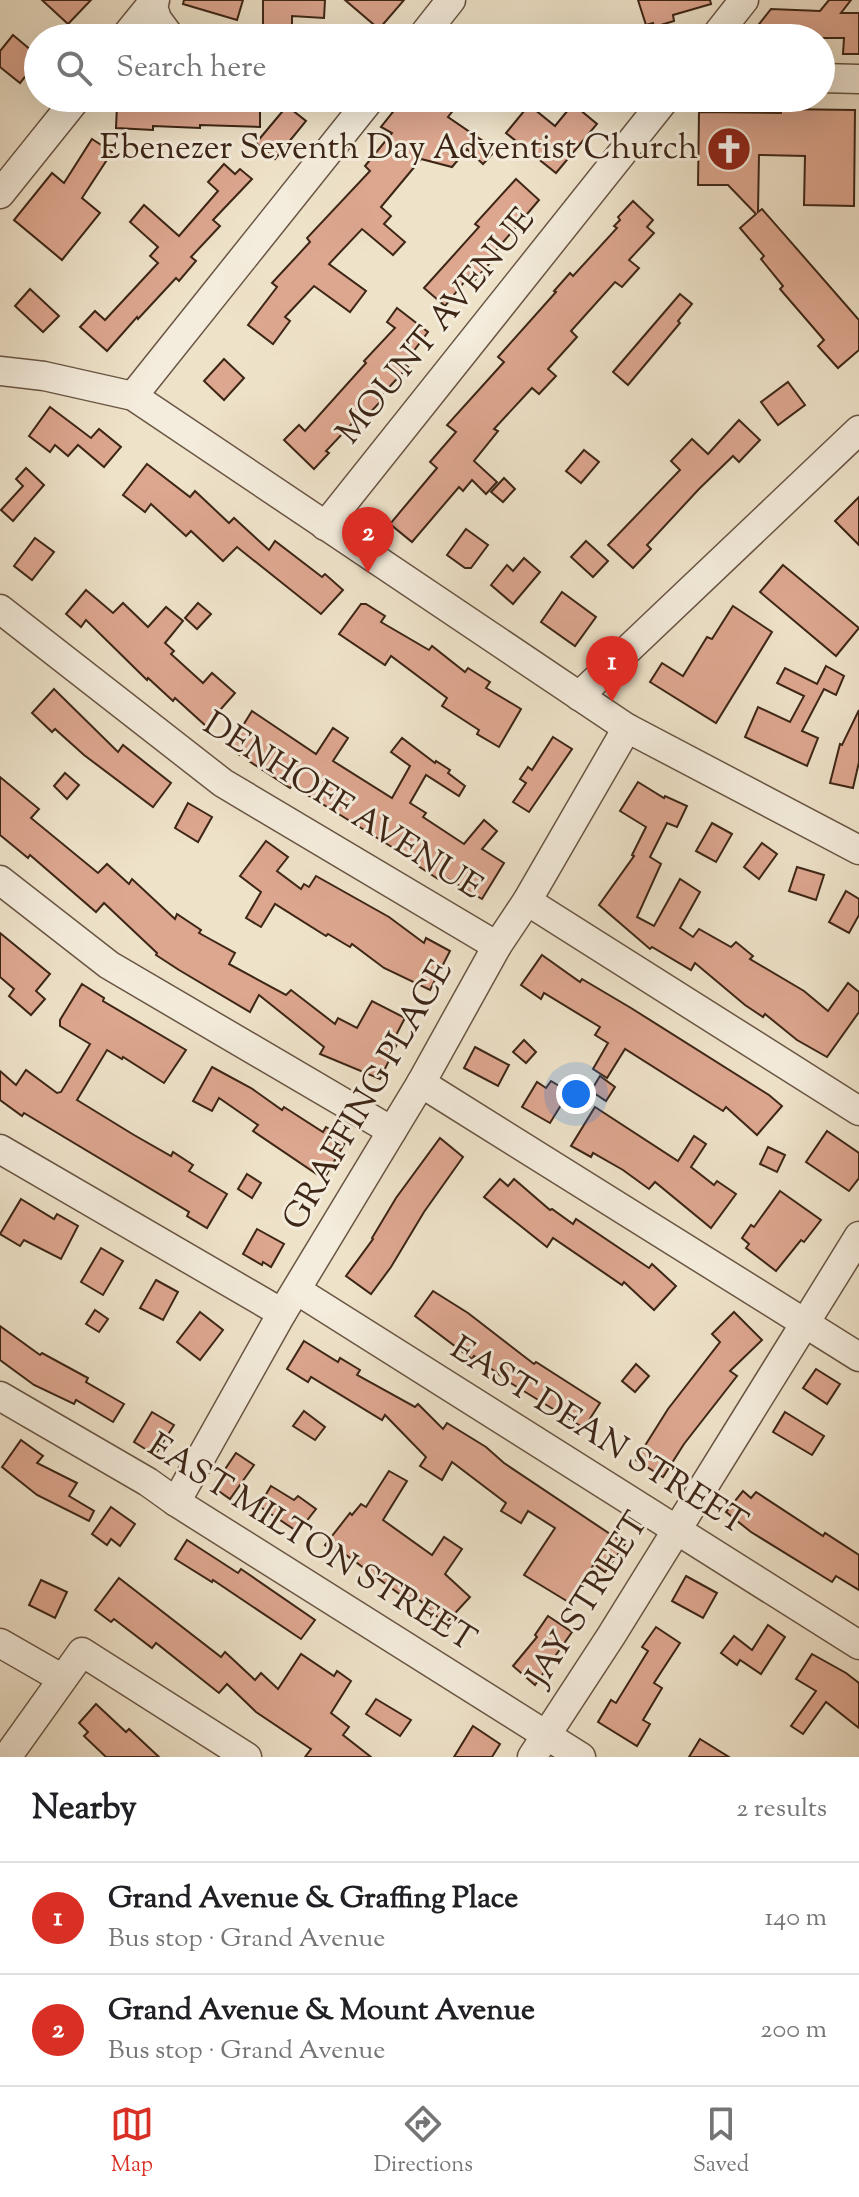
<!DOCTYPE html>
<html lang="en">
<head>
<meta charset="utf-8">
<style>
  body { margin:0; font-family:"Sorts Mill Goudy",serif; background:#f2f2f2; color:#202124 }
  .you { position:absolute; left:576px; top:1094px; width:28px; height:28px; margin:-20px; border:6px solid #fff; border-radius:50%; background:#1a73e8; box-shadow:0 0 0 12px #1a73e833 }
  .badge { display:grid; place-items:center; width:52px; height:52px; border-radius:50%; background:#d93025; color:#fff; font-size:26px; font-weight:700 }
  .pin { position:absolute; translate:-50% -66px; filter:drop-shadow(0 2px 4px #0008) }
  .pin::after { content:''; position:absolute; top:42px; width:28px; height:24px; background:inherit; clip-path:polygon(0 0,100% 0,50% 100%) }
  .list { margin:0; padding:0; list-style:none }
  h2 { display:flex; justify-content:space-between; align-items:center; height:104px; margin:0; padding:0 32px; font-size:34px }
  h2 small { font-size:26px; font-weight:400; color:#757577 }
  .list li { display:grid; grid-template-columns:52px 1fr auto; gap:24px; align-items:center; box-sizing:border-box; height:112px; padding:0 32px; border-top:2px solid #e0e0e0 }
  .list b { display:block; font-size:30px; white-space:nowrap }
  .list p { margin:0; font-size:26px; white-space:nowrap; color:#757577 }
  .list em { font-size:26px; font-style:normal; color:#757577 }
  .icon { flex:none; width:44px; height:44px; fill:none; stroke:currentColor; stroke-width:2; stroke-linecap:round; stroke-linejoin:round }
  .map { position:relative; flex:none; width:859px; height:1757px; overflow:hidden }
  .search { position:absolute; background:#fff; box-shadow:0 8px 32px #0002; left:24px; right:24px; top:24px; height:88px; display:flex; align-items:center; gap:20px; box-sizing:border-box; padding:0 28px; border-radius:44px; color:#757577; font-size:30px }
  .sheet { height:328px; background:#fff }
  nav { display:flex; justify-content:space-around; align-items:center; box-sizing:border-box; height:112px; border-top:2px solid #e0e0e0; background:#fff; font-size:22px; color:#757577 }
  nav a { display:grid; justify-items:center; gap:4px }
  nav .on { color:#d93025 }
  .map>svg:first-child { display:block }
</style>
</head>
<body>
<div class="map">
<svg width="859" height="1757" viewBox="0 0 859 1757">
  <rect width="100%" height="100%" fill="#eee2c9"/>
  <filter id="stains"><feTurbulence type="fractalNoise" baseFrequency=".0025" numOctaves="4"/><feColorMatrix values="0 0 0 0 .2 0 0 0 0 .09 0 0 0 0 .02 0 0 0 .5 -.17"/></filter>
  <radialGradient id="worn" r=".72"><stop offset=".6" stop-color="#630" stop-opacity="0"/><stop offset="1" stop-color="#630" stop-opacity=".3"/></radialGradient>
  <g fill="#dda68f" stroke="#3d2616" stroke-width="2">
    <path d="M42,0H91L68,24Z"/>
    <path d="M184,0H243L237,20L183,4Z"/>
    <path d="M263,0H325L324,18L292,16V29L263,28Z"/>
    <path d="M345,0H404L379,29Z"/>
    <path d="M638,0H710L711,4L673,15L674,21L654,27L653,23L646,25Z"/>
    <path d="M829,0H851L841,13H859V54H843L844,38H748L771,9L820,11Z"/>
    <path d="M13,35L38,56V61L20,83L0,67V51Z"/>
    <path d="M404,98H463L448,117L496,150L483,164L467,149L452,167L421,159L381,207L391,216L384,224L405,242L393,255L362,229L329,264L366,291L350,312L314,286L285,317L290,321L273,344L248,325L277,287L272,283L310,242L307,238L370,171L365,166L392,133L381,127Z"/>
    <path d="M224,103L260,104V127L200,125V128L153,126V130L116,128L117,105L224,107Z"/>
    <path d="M573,104L597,124L556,173L506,133L529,105L555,126Z"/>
    <path d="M287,106L306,121L275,159L256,143Z"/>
    <path d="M781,109L855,110L854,206L804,205L805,156L759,155L758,212L762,209L859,320V350L838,368L818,346L824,340L780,289L783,286L761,259L764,256L740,228L756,214L728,185H698L699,112L781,113Z"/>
    <path d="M92,139L112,152L82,198L100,213L62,260L14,220L52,173L64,183Z"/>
    <path d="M224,164L235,174L240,169L252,179L213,220L220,226L191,257L196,261L179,281L176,278L138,319L137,317L107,351L80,327L95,311L105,320L158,263L150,256L158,247L130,222L144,205L179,236L218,191L208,182Z"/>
    <path d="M516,179L539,200L487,261L490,263L474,281L469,276L445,306L424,288L479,227L475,224Z"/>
    <path d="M633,201L653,220L647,227L654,233L629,260L639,268L622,287L615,282L571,331L577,337L548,369L556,376L539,394L532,388L494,429L498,431L474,461L497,482L486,494L472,480L463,491L459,487L412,542L390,524L437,468L430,462L456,432L447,425L504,362L498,357L556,292L554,291L570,273L573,276L617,228L614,226L620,220L618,217Z"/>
    <path d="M30,289L59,316L43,332L15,306Z"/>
    <path d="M680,294L692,304L678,321L680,323L628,385L613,372Z"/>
    <path d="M397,308L428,332L404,364L408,367L378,399L381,401L365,418L360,415L326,451L329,453L314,469L284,440L299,425L305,431L366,363L364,361L395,328L387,322Z"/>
    <path d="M224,359L244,378L224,400L204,381Z"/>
    <path d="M788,382L805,405L778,425L761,402Z"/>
    <path d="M50,407L91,438L99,429L121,447L104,467L78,445L68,456L55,445L50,452L29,436Z"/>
    <path d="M739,420L760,440L739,462L733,456L699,489L647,545L651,549L633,568L608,545L680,470L671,461L692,439L708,454Z"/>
    <path d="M584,450L599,462L581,483L566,471Z"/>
    <path d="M147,464L190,497L195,491L229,523L234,518L269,550L275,541L322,577L325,574L343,590L321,614L237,547L223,561L191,531L186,536L151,504L145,512L123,495Z"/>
    <path d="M26,468L44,485L13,521L1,510L23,486L16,479Z"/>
    <path d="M504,478L515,489L503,502L491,492Z"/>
    <path d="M859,497V545L835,521Z"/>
    <path d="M466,529L488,545L471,568H465L447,555Z"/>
    <path d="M35,538L54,552L32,580L14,566Z"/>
    <path d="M586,541L608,561L593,577L571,557Z"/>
    <path d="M524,558L540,572L513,604L491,585L507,565L513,571Z"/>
    <path d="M783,565L859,628L836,656L760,592Z"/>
    <path d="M86,590L113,613L123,603L148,627L166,607L183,621L165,643L174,651L171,654L203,683L212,673L235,693L206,726L175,698L173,701L148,678L147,680L86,620L81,627L66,614Z"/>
    <path d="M562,592L596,617L575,646L541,622Z"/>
    <path d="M198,603L211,614L197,629L185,618Z"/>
    <path d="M361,604H366L385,616L381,622L429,650L432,646L465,672L468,668L490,682L486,688L521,709L499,747L477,734L479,730L442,706L447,698L391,656L385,665L339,634Z"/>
    <path d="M733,606L772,632L716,723L650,682L662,663L683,676L707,637L712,639Z"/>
    <path d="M826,666L844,676L836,695L824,689L802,731L818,738L807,766L745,737L758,707L790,722L804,696L777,683L785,668L817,684Z"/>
    <path d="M54,689L118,752L123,745L171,783L153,807L84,755L55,729L52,732L32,713Z"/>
    <path d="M859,710V762L853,788L830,783L840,744L842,745Z"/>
    <path d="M252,711L316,754L333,728L348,738L333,761L392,798L410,766L391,752L402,738L435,763L436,761L450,770L448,773L465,786L459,796L426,775L410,803L426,813L423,817L464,844L484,820L497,831L482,849L504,863L482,899L441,875L438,879L415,864L416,862L329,808L292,786L290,788L229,748Z"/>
    <path d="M553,737L572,749L529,812L513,802L526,783L520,779L528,767L532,770Z"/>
    <path d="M65,773L79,785L67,799L54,786Z"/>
    <path d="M0,777L39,809L31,818L98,873L107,864L129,884L132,879L175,919L177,914L201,930L199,933L235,953L229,964L286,995L291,990L335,1024L338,1018L357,1028L372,1001L405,1018L393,1041L397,1044L380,1079L320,1054L324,1047L259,995L250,1012L179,970L156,955L157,953L104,903L96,912L30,855L28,858L0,835Z"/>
    <path d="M638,782L664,798L665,796L687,806L677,827L667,823L650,857L661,864L637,917L654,926L680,879L700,892L680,928L693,937L699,929L731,947L736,942L753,956L750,959L804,991L828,1011L848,983L859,992V1012L827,1057L797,1040L765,1014L763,1017L745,1005L695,963L691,970L652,947L650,949L599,905L634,856L632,855L646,827L620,811Z"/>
    <path d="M188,803L212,817L198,842L175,828Z"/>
    <path d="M712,823L732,834L716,862L696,851Z"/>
    <path d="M266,841L288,857L277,871L301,889L304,884L309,887L316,876L389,917L424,943L426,938L450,951L430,990L384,968L352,944L350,947L328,934L326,936L275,904L261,927L246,918L261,892L240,876Z"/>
    <path d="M762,843L777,854L759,879L744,867Z"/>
    <path d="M797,867L824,875L816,900L789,891Z"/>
    <path d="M846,891L859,899V915L849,933L829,922Z"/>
    <path d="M0,933L50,974L36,991L45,999L31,1015L9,996L14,989L0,977Z"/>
    <path d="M542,955L580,982L582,979L631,1008L769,1095L782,1106L757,1135L726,1107L723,1111L625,1049L607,1078L593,1069L608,1043L595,1035L600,1027L544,993L541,999L521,985Z"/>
    <path d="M82,984L104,998L103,1001L186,1050L164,1083L123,1057L122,1059L107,1050L77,1100L134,1135L171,1156L173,1152L193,1165L189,1171L227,1194L207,1228L187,1216L189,1212L24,1113L22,1116L0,1100V1071L16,1085L26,1070L57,1093L61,1092L90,1044L60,1026V1020Z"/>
    <path d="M524,1040L536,1052L526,1063L513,1052Z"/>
    <path d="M475,1047L509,1065L498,1086L464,1068Z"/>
    <path d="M212,1067L251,1088L282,1110L284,1107L323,1132L326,1127L347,1139L324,1179L253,1131L258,1125L219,1098L212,1111L193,1101Z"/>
    <path d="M600,1076L615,1087L606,1101L591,1091Z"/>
    <path d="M551,1081L569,1092L550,1123L522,1107L537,1082L546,1088Z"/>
    <path d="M595,1107L678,1161L694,1136L706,1144L691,1167L714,1185L717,1181L736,1194L711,1228L655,1182L649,1189L623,1170L593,1153L591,1157L571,1146Z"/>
    <path d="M827,1131L859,1153V1178L849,1191L806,1162Z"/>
    <path d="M440,1138L463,1157L424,1212L391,1267L371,1294L346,1276L373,1239L372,1238L396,1198Z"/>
    <path d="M768,1147L785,1155L777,1172L760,1164Z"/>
    <path d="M247,1174L261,1183L252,1198L238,1189Z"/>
    <path d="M500,1179L508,1186L514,1179L550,1210L552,1209L573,1224L576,1219L649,1268L652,1264L676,1286L654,1310L624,1282L622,1285L553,1238L547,1247L484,1197Z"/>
    <path d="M780,1191L821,1220L804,1242L801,1240L776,1271L746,1248L749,1244L742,1238L751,1225L754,1227Z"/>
    <path d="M21,1199L54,1219L57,1214L78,1226L61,1259L24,1240L20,1246L0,1234Z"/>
    <path d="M257,1229L284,1244L271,1267L263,1262L262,1265L243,1254Z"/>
    <path d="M101,1248L123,1261L103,1295L81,1282Z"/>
    <path d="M156,1280L178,1292L163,1320L140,1308Z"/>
    <path d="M433,1291L468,1313L534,1364L536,1362L600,1403L584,1428L509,1382L474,1356L472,1359L415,1316Z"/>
    <path d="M95,1310L108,1319L99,1332L86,1324Z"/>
    <path d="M200,1312L223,1330L200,1360L177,1342Z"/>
    <path d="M734,1312L762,1340L730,1371L737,1376L684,1444L663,1477L636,1460L668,1409L720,1342L712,1334Z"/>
    <path d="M0,1326L40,1355L42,1353L88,1378L86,1382L124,1404L113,1422L76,1400L74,1404L34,1385L0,1360Z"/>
    <path d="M304,1341L338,1362L340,1358L360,1370L357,1375L415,1407L418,1404L443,1429L447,1423L486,1447L504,1463L625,1544L605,1572L594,1564L570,1603L524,1575L555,1528L528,1511L521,1523L501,1511L506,1503L452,1462L442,1480L420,1466L426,1457L385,1415L382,1420L311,1377L308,1382L287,1369Z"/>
    <path d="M636,1364L649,1376L635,1392L622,1381Z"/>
    <path d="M816,1369L840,1384L827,1404L803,1388Z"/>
    <path d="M304,1411L325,1427L315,1440L293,1426Z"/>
    <path d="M152,1412L174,1425L155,1455L134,1442Z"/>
    <path d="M785,1412L824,1436L812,1455L773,1432Z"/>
    <path d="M21,1440L43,1456L37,1463L77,1483L69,1496L94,1511L89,1521L37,1495L2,1467Z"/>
    <path d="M236,1453L254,1465L230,1499L213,1487Z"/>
    <path d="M389,1471L407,1481L383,1520L432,1555L444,1537L462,1549L445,1574L470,1597L445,1624L413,1594L409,1601L346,1555L343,1559L325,1545L350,1513L352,1515L361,1504L366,1507Z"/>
    <path d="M271,1486L294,1500L298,1496L316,1509L298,1532L259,1506Z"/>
    <path d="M743,1491L751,1498L756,1492L823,1536L825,1533L859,1555V1590L836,1576L832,1582L751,1532L726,1512Z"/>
    <path d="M111,1507L135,1524L120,1546L111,1539L107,1545L92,1534Z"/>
    <path d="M187,1540L238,1573L241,1569L315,1620L301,1639L213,1580L212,1582L175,1559Z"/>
    <path d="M686,1576L717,1593L703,1618L672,1601Z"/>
    <path d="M119,1578L221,1657L225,1652L255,1680L261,1673L278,1689L301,1654L334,1676L337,1671L351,1681L331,1713L349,1727L343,1735L371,1757H305L311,1749L256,1712L227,1684L219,1693L156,1643L152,1648L114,1619L111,1622L95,1610Z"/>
    <path d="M41,1580L67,1592L55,1618L29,1605Z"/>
    <path d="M548,1616L572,1632L535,1685L513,1666L537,1637L535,1635Z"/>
    <path d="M768,1625L785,1637L761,1674L740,1660L737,1665L721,1653L734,1636L752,1650Z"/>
    <path d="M656,1627L680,1643L654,1683L662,1688L643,1720L650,1724L637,1746L598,1722L611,1700L616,1703L648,1651L642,1647Z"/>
    <path d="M812,1654L846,1673L859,1683V1728L826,1702L803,1734L791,1726L816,1691L796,1679Z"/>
    <path d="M376,1699L411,1720L400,1736L366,1714Z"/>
    <path d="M96,1704L126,1732L129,1729L159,1757H106L84,1736L88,1732L79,1723Z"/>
    <path d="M473,1726L500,1744L492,1757H454Z"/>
    <path d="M700,1739L729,1757H689Z"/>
  </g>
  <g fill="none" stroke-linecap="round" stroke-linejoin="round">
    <g stroke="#695543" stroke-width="31">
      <g id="minor">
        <path d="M152,3L157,19L171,38"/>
        <path d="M124,38L155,0"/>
        <path d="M421,38L451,0"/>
        <path d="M714,38L744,0"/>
        <path d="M821,78L859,79"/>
        <path d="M0,194L77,98"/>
        <path d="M0,371L44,376L133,396L627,728L859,850"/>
        <path d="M133,396L371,98"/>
        <path d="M325,526L666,98"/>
        <path d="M0,609L223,783L497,946"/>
        <path d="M579,696L859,430"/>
        <path d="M0,880L109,965L392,1131"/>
        <path d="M527,901L859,1111"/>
        <path d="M421,1083L859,1357"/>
        <path d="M0,1149L282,1313"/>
        <path d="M298,1291L859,1645"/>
        <path d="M0,1396L148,1482L176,1502L581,1757"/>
        <path d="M176,1502L282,1313L421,1083L497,946L527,901L627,728"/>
        <path d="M0,1643L61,1678"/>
        <path d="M7,1757L82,1652L247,1757"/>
        <path d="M532,1757L611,1636L859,1236"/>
      </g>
    </g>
    <use href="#minor" stroke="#f4ecdc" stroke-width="28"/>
  </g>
  <defs>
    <g id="church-disc" transform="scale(2.3)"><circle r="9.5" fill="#8f2418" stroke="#f4ecdc"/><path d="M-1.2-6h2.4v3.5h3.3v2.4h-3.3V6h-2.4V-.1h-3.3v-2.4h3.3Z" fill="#fff"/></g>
  </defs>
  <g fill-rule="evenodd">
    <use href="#church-disc" x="729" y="149"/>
  </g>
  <g text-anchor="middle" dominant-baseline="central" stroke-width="6" stroke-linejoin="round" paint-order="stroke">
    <g font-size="34" fill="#3d2616" stroke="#f4ecdc" text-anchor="end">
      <text x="698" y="149">Ebenezer Seventh Day Adventist Church</text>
    </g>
    <g font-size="34" fill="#3d2616" stroke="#f4ecdc">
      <text transform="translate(437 327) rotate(-51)">MOUNT AVENUE</text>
      <text transform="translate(342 807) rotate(32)">DENHOFF AVENUE</text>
      <text transform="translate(369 1096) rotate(-60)">GRAFFING PLACE</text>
      <text transform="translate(598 1437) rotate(32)">EAST DEAN STREET</text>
      <text transform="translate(311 1544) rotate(32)">EAST MILTON STREET</text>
      <text transform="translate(589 1600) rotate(-58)">JAY STREET</text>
    </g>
  </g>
  <rect width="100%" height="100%" filter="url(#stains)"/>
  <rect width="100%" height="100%" fill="url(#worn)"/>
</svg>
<div class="you"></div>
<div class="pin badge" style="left:612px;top:702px">1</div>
<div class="pin badge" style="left:368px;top:573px">2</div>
<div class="search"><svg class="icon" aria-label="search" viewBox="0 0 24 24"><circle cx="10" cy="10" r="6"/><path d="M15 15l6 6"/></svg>Search here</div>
</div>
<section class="sheet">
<h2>Nearby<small>2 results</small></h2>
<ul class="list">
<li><span class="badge">1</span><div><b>Grand Avenue &amp; Graffing Place</b><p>Bus stop · Grand Avenue</p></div><em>140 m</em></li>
<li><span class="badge">2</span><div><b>Grand Avenue &amp; Mount Avenue</b><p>Bus stop · Grand Avenue</p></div><em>200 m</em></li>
</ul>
</section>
<nav>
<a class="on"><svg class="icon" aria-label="map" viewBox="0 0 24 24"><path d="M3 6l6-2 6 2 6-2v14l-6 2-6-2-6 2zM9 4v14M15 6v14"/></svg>Map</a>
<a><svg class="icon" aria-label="directions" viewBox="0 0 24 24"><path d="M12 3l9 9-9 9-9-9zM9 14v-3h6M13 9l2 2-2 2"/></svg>Directions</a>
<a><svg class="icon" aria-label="saved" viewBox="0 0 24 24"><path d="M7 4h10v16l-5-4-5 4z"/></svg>Saved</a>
</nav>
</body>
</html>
